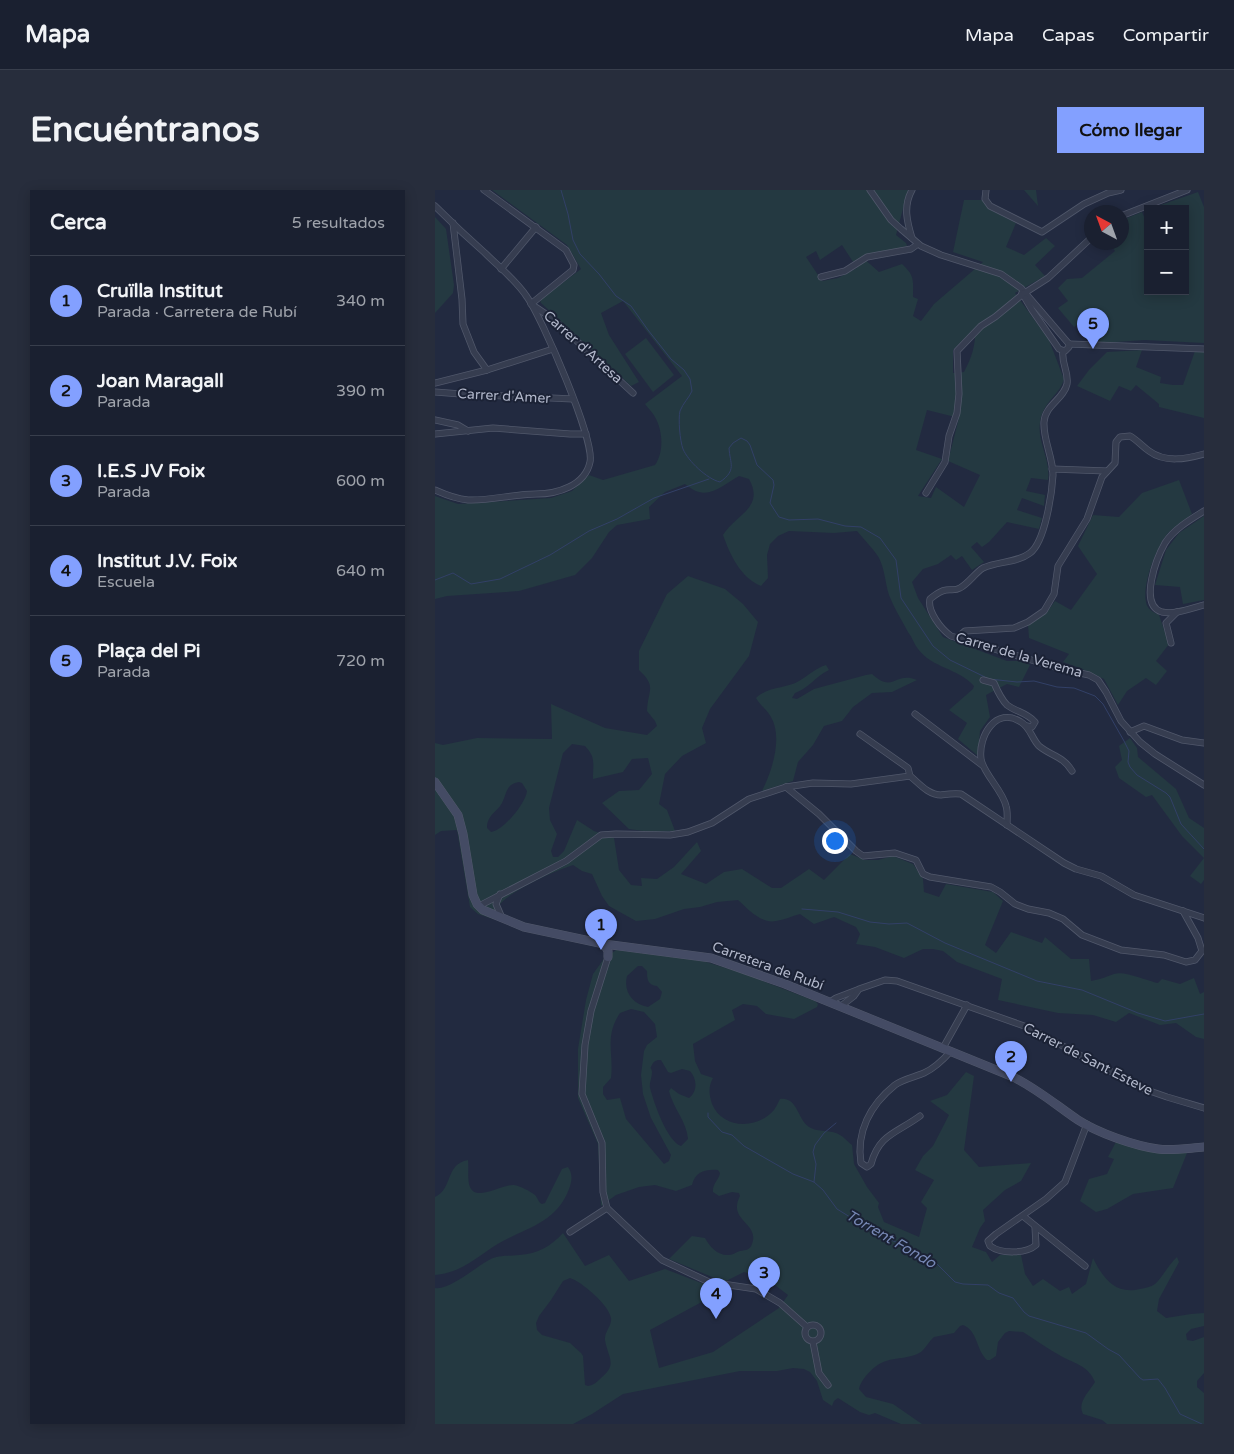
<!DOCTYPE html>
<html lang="es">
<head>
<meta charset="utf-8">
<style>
  body { margin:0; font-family:"Varela Round",sans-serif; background:#272d3c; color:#f1f3f6 }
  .controls { position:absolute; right:15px; top:15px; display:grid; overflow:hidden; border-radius:0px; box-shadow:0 2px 12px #0003 }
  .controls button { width:45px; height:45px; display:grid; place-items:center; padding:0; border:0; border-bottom:1px solid #383e4c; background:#1a2030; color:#f1f3f6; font:25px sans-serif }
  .compass { position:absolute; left:649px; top:15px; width:45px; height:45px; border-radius:50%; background:#1a2030; box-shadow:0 2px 12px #0003; rotate:319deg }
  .you { position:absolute; left:399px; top:650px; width:18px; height:18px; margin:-12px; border:4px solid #fff; border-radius:50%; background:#1a73e8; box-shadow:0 0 0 8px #1a73e833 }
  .badge { display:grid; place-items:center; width:32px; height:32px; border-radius:50%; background:#83a0ff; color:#111; font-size:16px; font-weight:700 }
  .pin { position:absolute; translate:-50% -41px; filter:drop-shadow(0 1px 2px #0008) }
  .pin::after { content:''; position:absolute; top:26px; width:18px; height:15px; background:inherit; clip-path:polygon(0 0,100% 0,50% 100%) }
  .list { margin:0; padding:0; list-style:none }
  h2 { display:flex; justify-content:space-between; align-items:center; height:65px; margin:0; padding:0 20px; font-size:21px }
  h2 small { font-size:16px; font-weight:400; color:#9fa3ab }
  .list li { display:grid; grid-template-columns:32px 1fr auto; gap:15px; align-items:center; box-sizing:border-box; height:90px; padding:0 20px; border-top:1px solid #383e4c }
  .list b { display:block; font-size:19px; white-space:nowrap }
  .list p { margin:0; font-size:16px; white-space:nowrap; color:#9fa3ab }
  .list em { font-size:16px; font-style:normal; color:#9fa3ab }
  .map { position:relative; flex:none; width:769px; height:1234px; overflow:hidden; border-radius:0px }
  header { display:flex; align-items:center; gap:30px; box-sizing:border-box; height:70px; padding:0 25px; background:#1a2030; border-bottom:1px solid #383e4c }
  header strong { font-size:24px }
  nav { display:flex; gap:28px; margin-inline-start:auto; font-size:18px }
  .intro { display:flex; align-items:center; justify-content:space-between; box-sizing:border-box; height:120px; padding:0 30px }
  h1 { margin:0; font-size:35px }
  .button { padding:12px 22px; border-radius:0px; background:#83a0ff; color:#111; font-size:18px; font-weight:700 }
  main { display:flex; gap:30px; padding:0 30px }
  aside { flex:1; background:#1a2030; border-radius:0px; box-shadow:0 2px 12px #0003 }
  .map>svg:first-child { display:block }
</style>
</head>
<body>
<header>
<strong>Mapa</strong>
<nav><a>Mapa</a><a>Capas</a><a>Compartir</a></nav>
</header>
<div class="intro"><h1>Encuéntranos</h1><a class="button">Cómo llegar</a></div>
<main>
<aside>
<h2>Cerca<small>5 resultados</small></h2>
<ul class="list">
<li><span class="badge">1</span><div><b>Cruïlla Institut</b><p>Parada · Carretera de Rubí</p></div><em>340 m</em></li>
<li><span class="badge">2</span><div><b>Joan Maragall</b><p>Parada</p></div><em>390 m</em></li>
<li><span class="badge">3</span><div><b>I.E.S JV Foix</b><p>Parada</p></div><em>600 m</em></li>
<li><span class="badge">4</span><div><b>Institut J.V. Foix</b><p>Escuela</p></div><em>640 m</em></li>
<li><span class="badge">5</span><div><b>Plaça del Pi</b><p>Parada</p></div><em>720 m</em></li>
</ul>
</aside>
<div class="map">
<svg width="769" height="1234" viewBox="0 0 769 1234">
  <rect width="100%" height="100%" fill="#222a40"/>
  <g fill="#243941" fill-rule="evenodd">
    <path d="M57,0H473L461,45L471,53L472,56L427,67L444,82L467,74C480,86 478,90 478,107L483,109L478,126L486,131L499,114L548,72L518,62L529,10H547L554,19L581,33L571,57L589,65L611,48L620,56L600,75L610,86L580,103L614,150L629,189C626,204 607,212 605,233C602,252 616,270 613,290L596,288L591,301L610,305L609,316L587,308L582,320L607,328L604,339L572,332L554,352L547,357L542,352L536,357L549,372L537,380L527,366L521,370L516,365L503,374L488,379L477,392L483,408L508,447L572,471H585L595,475L584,497L572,494L551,505L555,527L545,541L543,566L523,549L532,533L514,520L538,499L539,496C523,478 497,478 483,459C479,454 477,447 473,442C466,429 459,418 454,405C450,392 450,380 444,368C438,358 429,350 422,341L399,343L354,341L343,346L335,354L332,365L333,388L326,396C306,388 295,365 288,345C301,324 330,318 314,289L304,286C293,292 278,306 264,302C259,301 254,297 250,294L230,302L214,317L215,329L182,335L174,342L157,368L140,385L84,401L12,406L0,409V306L23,314L116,308L137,301L154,285L168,290L220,275C229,262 228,241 220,227C218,223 213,218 210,214L247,186L188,111L166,123L174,145L204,192L196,196L106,113L105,110L146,79L132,55ZM407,55L422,78L403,88L387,91L371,67L381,61L385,70ZM535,143L540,148C539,160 535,171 529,182L518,183V160ZM492,220L524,228L513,271L545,285L529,317L501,297L496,308L483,306L507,269L481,260Z"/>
    <path d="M589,0H601L603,16Z"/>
    <path d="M763,2L769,17V153L710,150L666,153L649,130L639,137L623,118L633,111L623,98L632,89L647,88L680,61L674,53L686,52L687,46L691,43L687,37V30L707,22L713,36V101H750V19H721L720,17Z"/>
    <path d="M0,27L11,39L19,95L18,103L0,123Z"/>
    <path d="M211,148L239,185L218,202L190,164Z"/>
    <path d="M707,160L701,177L726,187L725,193L738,195H748L760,161L769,162V228L724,217V214L701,195L696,201L684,196L675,211L642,196L654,180L672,162Z"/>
    <path d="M744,290L757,324C750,330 740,336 733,343C722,356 707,394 711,412C712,419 718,422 724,425L734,454L721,471L732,481L721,495L711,488L692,501L683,515L669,489L645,478L628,472L634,464L594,448L593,435L612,422L620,411L636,420L662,384L643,356L658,325L684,327L707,303Z"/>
    <path d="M769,326V410L748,414L745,397L720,395L731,360L744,343Z"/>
    <path d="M253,386L290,399L308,414L323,432L314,466L275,519L267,538L271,553L247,566L230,584L224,614L232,620L240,641L215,642L194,639L167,613L184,601L204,600L217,584L213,568L197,569L188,582L158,589C158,574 161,567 150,556L137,554L128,563L114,618L115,630L122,644L116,661L118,667H123L129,661L142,630L159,641L179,648L184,680L196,695L207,696L206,688L222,689L239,677L262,652L266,661L246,684L271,694L289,682L307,679L337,698H346L374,679L389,690L415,664L430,670H443L458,666L478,674L488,689L489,702L504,707L511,694L558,702L568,711L550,755L561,763L576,742L607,753L610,747L636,769H654L656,791C666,789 671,787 679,784C688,780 713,791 723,793L727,789L745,794L759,788L765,804L769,802V849L761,847L741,833L725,835L694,823L681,832L658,825L623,823L563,810L567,789L522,772L508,761L498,759H488L469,768L440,757L421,754L425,744L421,737L399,727L379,734L365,724C357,726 349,730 341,731C326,734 313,719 303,710L282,712L265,717L249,719L220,729L201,731L174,716L167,706L157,684L147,681L138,675C120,681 71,702 62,718C61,722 60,726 58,729L43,724L35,717L22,640L6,641L0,645V553L8,555L42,548L117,549L116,514L170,538L212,545L222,536L220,531L212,521C213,499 222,497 204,480V461L232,404ZM84,592L87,593L92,601C91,613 68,641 56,642L52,638C52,625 62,622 67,613C72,603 71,594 84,592Z"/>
    <path d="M391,475L394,480C381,486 373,499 360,503L357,508L362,509L379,499L431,485L437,484C459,504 459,481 482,490L457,502L437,503L418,517L407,531L389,536L378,555L363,572L358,591L327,601C337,581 348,548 336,527C332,520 325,515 321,508C333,496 351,499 364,491C374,485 381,478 391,475Z"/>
    <path d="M695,548L702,558L703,567L741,599L754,628L769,638V690L766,694L755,686L769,668L747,646L717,605L711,607L684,588L680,577L687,570L684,556Z"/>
    <path d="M181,760L268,771L307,783L380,811L383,814L382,817L359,829L331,824L322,816L308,814L297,820L300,830L258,854L260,871L266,884L278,888C273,897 274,904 277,914C288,940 323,939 339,920C341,917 343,913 345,909C363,907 362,929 374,937C382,942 392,940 401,943C407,945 412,951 417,955L419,974L432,997L444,1013L443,1017L449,1032L484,1047L492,1018L486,1012L499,990L480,980L488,966L498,956L514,925L495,911L512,905L531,882L539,886L529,960L544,977L596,973L586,991L570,1000L548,1020L550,1031L545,1038L537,1057L551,1062L557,1072L565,1065H586L590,1084L598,1096L608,1089L625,1101L634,1097L637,1104L651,1094L658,1068C668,1088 680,1105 705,1099C710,1098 716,1097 720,1094C728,1087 733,1075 742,1067L744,1072L724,1109L722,1121L731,1128L756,1124L769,1123V1136L756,1139L751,1144L752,1150L758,1151L769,1147V1183L762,1191V1197L769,1203V1234H672L667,1230L648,1224C642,1212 654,1202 660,1192C653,1175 640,1174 626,1166C613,1159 601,1150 588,1142L574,1141L570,1143L563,1152L561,1166L555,1170H552C541,1160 543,1141 528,1135L525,1136L519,1143L499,1147C494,1151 491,1158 486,1162C475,1169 462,1167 451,1171C440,1174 426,1189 424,1199L431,1207L458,1214L487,1234H466L440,1223L434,1225L425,1222L403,1208L399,1211L397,1216L388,1210L382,1191L375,1182L369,1179L358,1178L342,1181H305L188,1204L157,1224L138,1234H0V1098C13,1101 41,1077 54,1070C63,1065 74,1066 84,1065C103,1064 116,1056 128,1043L150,1076L174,1065L194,1091L230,1079L287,1101L215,1140L224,1178L278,1162L344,1118L353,1105L332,1089L309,1082L289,1092L234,1069L257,1046L270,1048C275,1057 283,1066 294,1065C298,1065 301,1062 305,1061C311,1060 315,1060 317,1054C325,1033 292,1031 305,1006L304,1003L297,1002L284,1006L278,1002C277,994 284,990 285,983L283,980C270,979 260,982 257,995L241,1001L220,995L204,997L181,1005L166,1016L163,954L143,908V859L151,810L158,784L168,770ZM203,776H207L212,781C212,790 213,795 222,796L227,802L225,809L213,817C198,814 188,802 192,786ZM196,819L209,822L220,834L222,847L212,855L209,861L206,885L208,904L216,928L236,965L234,971L229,974L191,929L185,908L172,910L168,904V897L176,888C179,863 169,847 185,823ZM223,870H226L233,882L236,883L247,879L255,881C262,889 263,901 254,908L244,904L236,898L234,901C238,918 252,932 253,949L246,956C232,951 219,913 215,898C214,893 217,888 217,882C217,878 214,879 217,875C218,872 220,871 223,870ZM135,1088C147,1092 174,1115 176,1128C177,1136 169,1142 170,1150C173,1168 183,1174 166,1188C162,1192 159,1195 153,1196L150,1195L148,1166L146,1163L135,1153L107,1145L102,1140L101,1133L104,1126L116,1110L128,1091Z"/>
    <path d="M681,952L727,962L752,963L738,998L698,1004L672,1019L661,1022L645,1011L654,989L672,984L679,969L673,967Z"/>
    <path d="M33,970C34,978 32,991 35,997C41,1012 67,994 79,995C85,996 95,1001 100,1005C103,1008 103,1012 107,1014L110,1013L127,979L133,977C138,984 137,991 134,999C121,1034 89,1038 61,1055C41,1068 25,1083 0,1085V1007C18,999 10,974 33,970Z"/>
  </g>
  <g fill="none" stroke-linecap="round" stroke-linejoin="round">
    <g stroke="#324067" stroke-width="1">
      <path d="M126,0L133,24L138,50L145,64L164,84L181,106L196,116L213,140L236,169L249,180L255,189L257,201C254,208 248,213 245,221C243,229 245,251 248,259C253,271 272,289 285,292C302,280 295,274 294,258L298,253L306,248L312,251L315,255L322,275L338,290L339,295L335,313L344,327L354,330L383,329L410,336L426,337L445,348L461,370L466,408L498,456L515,470L554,489L582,492L599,491L622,497L639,498L660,506L668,514L689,551L694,561L693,572L695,577L702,585L731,603L735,607L746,634L769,659"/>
      <path d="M0,390L18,383L36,394L65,389L115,365L154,341L182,329L219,308L274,289"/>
      <path d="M367,719L403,722L435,732L454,734L472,733L510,753L602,791L647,800L703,823L730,831L769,824"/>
      <path d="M273,923V927L287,942L297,945L309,956L358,984L379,992L388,1000L402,1019L444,1045L468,1055L485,1070L494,1068L498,1070L520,1092L528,1094L553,1095L564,1103L578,1108L589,1122L594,1126L651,1143L673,1159L684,1165L705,1188L708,1190L723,1189L730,1198L745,1224L767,1234"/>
      <path d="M379,992L381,974L378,962L380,955L389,943L401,933"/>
    </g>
    <g stroke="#51586b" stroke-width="7">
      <g id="street">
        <path d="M49,0L131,60L139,75L138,80L96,114L118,129L198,203"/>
        <path d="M435,0L456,30L466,39L486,56L506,65L566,84L586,98L634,154"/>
        <path d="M477,0C468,16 472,32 477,48"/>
        <path d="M551,0L550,9L555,16L607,42L649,14L673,3L686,0"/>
        <path d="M0,16C16,32 33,48 50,63C64,77 81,90 92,107C107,128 160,250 155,272C150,296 122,304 101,304C78,304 55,311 33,310C21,309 11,305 0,300"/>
        <path d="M686,26L752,0"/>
        <path d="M18,33L27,109L28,134L39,162L52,180"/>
        <path d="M66,79L101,37"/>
        <path d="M386,87L410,81L432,67L476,59L483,54"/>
        <path d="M587,103L597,120L624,159L630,161L634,157V154"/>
        <path d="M634,154L769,159"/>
        <path d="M628,161C626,173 634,182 632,194C629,209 610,215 609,232C608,250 618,267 618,285C617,303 610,352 595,363C582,373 563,371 548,378C540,383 534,393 525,398C520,401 516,399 511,400C504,401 499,406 495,409C492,421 506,439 516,446L623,478L654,485L663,490L671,502L686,531L705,552L720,564L769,595"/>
        <path d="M0,193L52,180L118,159"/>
        <path d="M0,202L26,204L138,209"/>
        <path d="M0,230L23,235L33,241"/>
        <path d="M0,244L58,238L135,244H151"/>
        <path d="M617,279L672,281"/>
        <path d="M491,303L510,272L514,246L522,223L524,204L522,161L546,136L560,127L588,104L613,88L656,48"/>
        <path d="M769,321C756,329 739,339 730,353C722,367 703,415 727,422C740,425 757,418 769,415"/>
        <path d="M522,448L530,441L579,438L593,432L609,421L619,404L623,376L652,329L667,287L680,273L681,252L685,247L695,246C702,250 707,256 714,261C730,273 751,269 769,264"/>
        <path d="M736,453L731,433L742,422"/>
        <path d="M548,490L559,493C562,500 566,509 572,515C581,522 591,522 600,532L597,537L592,536"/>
        <path d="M480,524L547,575"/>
        <path d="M695,542L709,536L747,550L769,553"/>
        <path d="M425,544L473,578L475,586"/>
        <path d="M351,597L384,624L421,661L428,666L460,663L481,670L488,684L495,687L556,697L565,702L580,714L593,719L614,723L628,729L647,745L686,760L729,765L751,772L760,770L767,761L763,748L748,721"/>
        <path d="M572,635C572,629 573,621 571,616C568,601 548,583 546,569C543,546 561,516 586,532C595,537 597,549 604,556C616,566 628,566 637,581"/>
        <path d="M65,704L61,714L67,728"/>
        <path d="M44,716L131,671L166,645L181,644L235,645L253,642L277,633L314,609L351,597L378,593L416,594L475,586C484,593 493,605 506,605C513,604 519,603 526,604L629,673L641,679L666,686L699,705L769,728"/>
        <path d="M173,767L156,821L150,855L147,904L167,953L168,1002L172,1018L227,1070L274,1092L321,1099L345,1113L372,1137"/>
        <path d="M395,812L401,808L422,800"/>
        <path d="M406,816L419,806L424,799L450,790L462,791L592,837L709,899L732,907L769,918"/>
        <path d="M508,858L532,815"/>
        <path d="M485,926C462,943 444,944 436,974L432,977L426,973C421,942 435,915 460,895C468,889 480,887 489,883C500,878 508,870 516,861"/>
        <path d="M588,1026L650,1076"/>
        <path d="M600,1037L601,1055C591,1064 566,1064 555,1056L553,1051L561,1044L611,1009L630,992L652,934"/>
        <path d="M135,1042L172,1018"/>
        <circle cx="378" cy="1143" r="8"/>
        <path d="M378,1152L384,1183L393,1195"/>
      </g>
    </g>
    <g stroke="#51586b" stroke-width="9">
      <g id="secondary">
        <path d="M0,592L23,625L28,644L38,705L42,714L48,720L89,737L169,754L276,768L350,794L576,886C600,897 621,915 643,930C663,943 700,956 723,959C738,961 754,958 769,957"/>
        <path d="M169,754L173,761V767"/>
      </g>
    </g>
    <use href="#street" stroke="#363d50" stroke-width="5.5"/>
    <use href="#secondary" stroke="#444b64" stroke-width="8"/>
  </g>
  <g text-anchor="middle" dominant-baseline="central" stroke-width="4" stroke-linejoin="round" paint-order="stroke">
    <g font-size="14" fill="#b2b8cb" stroke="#1b2235">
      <text transform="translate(148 157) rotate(42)">Carrer d'Artesa</text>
      <text transform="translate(69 206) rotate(3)">Carrer d'Amer</text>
      <text transform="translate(584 465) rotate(16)">Carrer de la Verema</text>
      <text transform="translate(333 776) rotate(20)">Carretera de Rubí</text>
      <text transform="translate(653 869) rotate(27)">Carrer de Sant Esteve</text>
    </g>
    <g font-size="15" font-style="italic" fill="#7788b5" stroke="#1b2235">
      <text transform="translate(456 1049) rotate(30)">Torrent Fondo</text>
    </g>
  </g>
</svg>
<div class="controls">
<button>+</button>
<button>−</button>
</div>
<svg class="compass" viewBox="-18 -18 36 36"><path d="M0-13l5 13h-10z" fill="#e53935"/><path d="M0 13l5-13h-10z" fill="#9fa3ab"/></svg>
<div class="you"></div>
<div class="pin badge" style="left:166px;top:760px">1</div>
<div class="pin badge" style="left:576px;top:892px">2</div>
<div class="pin badge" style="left:329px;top:1108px">3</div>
<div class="pin badge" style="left:281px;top:1129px">4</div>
<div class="pin badge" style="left:658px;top:159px">5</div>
</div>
</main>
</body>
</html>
